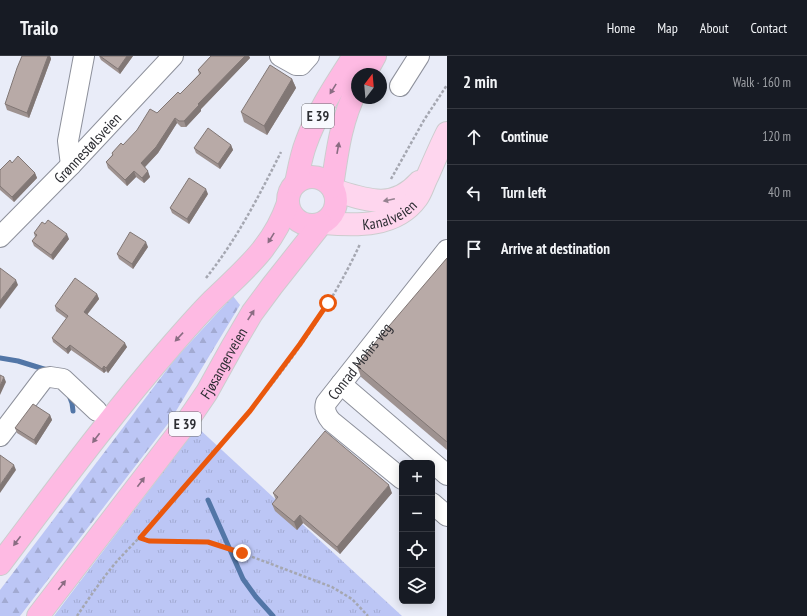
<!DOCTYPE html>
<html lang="en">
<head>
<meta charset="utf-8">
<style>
  body { margin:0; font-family:"PT Sans Narrow",sans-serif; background:#242831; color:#f1f3f6 }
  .controls { position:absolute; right:12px; bottom:12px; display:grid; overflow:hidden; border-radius:6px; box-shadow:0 2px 10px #0003 }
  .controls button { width:36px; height:36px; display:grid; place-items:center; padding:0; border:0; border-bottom:1px solid #363941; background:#171b24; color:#f1f3f6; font:20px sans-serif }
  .compass { position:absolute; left:351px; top:12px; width:36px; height:36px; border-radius:50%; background:#171b24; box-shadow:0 2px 10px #0003; rotate:16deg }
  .stop { position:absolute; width:12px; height:12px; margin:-9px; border:3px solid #ea580c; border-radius:50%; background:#fff }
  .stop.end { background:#ea580c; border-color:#fff; box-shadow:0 1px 4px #0008 }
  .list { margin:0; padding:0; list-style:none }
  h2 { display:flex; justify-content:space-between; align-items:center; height:52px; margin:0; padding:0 16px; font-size:17px }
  h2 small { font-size:13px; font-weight:400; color:#9ea1a6 }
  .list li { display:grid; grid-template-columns:26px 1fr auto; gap:12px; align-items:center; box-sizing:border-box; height:56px; padding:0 16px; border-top:1px solid #363941 }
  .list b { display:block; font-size:15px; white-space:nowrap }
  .list em { font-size:13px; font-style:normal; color:#9ea1a6 }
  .icon { flex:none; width:22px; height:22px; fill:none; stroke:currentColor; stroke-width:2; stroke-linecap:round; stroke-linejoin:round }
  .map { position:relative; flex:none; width:447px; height:560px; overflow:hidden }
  header { display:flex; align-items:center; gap:24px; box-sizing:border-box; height:56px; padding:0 20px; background:#171b24; border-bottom:1px solid #363941 }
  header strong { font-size:19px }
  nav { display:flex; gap:22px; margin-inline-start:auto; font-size:14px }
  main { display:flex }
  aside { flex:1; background:#171b24 }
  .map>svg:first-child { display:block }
</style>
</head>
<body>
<header>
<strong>Trailo</strong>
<nav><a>Home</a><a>Map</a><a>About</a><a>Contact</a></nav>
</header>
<main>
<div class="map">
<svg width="447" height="560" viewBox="0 0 447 560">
  <defs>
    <pattern id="forest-firs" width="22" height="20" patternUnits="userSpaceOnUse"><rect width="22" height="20" fill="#bcc6f5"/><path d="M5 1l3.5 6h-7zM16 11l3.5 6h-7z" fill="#a2aad2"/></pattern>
    <pattern id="park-tufts" width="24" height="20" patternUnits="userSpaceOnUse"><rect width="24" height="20" fill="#bcc6f5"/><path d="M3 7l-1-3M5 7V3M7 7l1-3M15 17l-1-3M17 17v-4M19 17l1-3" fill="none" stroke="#a2aad2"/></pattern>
  </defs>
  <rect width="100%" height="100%" fill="#e9ecf8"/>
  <path fill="url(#forest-firs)" d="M233,240L240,249L170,365L20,560H0V534L175,303Z"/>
  <path fill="url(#park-tufts)" d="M197,371L402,560H54Z"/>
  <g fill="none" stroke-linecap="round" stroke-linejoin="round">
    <g stroke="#5276a7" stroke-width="5">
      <path d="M0,302L18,305L47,314"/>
      <path d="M69,339L72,347L73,355"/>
      <path d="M208,444L243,523L256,541L273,560"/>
    </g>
    <g stroke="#8d909b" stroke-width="22">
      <g id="minor">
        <path d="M280,0L296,9H301L309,0"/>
        <path d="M400,30L419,0"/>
        <path d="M71,109L68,85L84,0"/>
        <path id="s1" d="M0,181L71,109L173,0"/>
        <path d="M341,328L447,419"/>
        <path d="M0,380L44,322L50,321L63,323L97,355"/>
        <path id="s2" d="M402,423L331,365C326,359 324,354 326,347L447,194"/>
        <path d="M432,447L447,460"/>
      </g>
    </g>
    <g stroke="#cccdce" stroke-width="24">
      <g id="major">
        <path d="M334,134C366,144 393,155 419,126"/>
        <path id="s3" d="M324,167C357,170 396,171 417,142C422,135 424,126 428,119C434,105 440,91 447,77"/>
      </g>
    </g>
    <g stroke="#cccdce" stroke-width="24">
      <g id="highway">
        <path d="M365,18L375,0"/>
        <circle cx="312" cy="145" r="24"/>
        <path d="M296,127C299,113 301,100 306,87C317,56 336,28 354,0"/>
        <path d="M332,131C337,97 341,63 357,33"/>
        <path d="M0,508C56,434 111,359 172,289C185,274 199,258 213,244C245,213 273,191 288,147"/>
        <path id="s4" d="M38,560L186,367L207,336L232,291L252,257L272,230L321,168"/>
      </g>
    </g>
    <g stroke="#a5a7b1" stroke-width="2.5" stroke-dasharray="3 2" stroke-linecap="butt">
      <path d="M391,123L424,64L447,29"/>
      <path d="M206,222C237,183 259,140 281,96"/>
      <path d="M140,482L149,485L208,486L242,497L332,531L352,543L368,560"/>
      <path d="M77,560C89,542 104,520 118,504C133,488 149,472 163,455C236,373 314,288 360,188"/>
    </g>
    <use href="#minor" stroke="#fff" stroke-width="20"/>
    <use href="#major" stroke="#fed6ee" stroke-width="22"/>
    <use href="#highway" stroke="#febae3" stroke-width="22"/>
  </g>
  <g fill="#9e9290">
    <path d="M50,0L51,3L29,62L7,54L5,48Z"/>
    <path d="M99,0H133L120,18L101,4Z"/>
    <path d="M211,0H249L250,2L201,53V55L186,71H181L177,67L158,97L145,111L150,121L144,127L136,121L127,130L108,112L106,106L112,99V97L123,89L157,57L180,38L199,18L198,14Z"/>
    <path d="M292,23L296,32L267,79L244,66L241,56Z"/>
    <path d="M231,89L233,94L220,113L196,97L194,92Z"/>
    <path d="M12,107L35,117L37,122L14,146L0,134V114Z"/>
    <path d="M208,138L189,168L172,157L170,152Z"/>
    <path d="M34,177L69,183L53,204L34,190L32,185L35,181Z"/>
    <path d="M148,191L133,213L119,203L117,198Z"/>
    <path d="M447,202V394L361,321L357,310Z"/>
    <path d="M97,238L99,243L87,259L127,291L108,317L106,315L104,317L71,294L68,298L53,286L52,282L67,263L56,255L55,250Z"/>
    <path d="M50,359L52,364L36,389L17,377L15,372Z"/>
    <path d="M273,437H392L340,498L303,467L297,474L275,455L272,448L276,444Z"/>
  </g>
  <g fill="#817775">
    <path d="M48,0H50L51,3L29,62L27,57Z"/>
    <path d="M127,0H133L120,18L118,13Z"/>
    <path d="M245,0H249L250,2L201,53V55L186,71L184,65L198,48Z"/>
    <path d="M292,23L296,32L267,79L264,70Z"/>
    <path d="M175,62L177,67L158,97L143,113L141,107Z"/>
    <path d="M231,89L233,94L220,113L218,108Z"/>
    <path d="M134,115L136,121L127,130L125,124Z"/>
    <path d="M148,115L150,121L144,127L142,122Z"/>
    <path d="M35,117L37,122L14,146L12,141Z"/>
    <path d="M206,133L208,138L189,168L187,163Z"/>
    <path d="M67,178L69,183L53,204L51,199Z"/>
    <path d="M146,186L148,191L133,213L132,208Z"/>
    <path d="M16,224L18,229L0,253V245Z"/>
    <path d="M97,238L99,243L85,261L84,256Z"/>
    <path d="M125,287L127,291L108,317L106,312Z"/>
    <path d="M70,289L71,294L68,298L66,293Z"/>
    <path d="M104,310L106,315L104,317L102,313Z"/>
    <path d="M4,321L6,326L0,339V330Z"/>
    <path d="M50,359L52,364L36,389L34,384Z"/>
    <path d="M14,409L16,414L0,437V429Z"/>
    <path d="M389,429L392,437L340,498L337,491Z"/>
    <path d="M300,459L303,467L297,474L294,466Z"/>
  </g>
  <g fill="#b8aaa7" stroke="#817775">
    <path d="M22,0H48L27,57L5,48L17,12Z"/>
    <path d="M100,0H127L118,13Z"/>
    <path d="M211,0H245L198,48L199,49L184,65H179L175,62L156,91L141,107L148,115L142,122L134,115L125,124L106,106L113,99L112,97L121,87L123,89L137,74L150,53L157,57L178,36L180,38L201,17L198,14Z"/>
    <path d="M270,9L292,23L264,70L241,56Z"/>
    <path d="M208,72L231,89L218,108L194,92Z"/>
    <path d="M18,100L35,117L12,141L0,130V114L10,104L12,107Z"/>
    <path d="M189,122L206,133L187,163L170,152Z"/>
    <path d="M48,164L67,178L51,199L32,185L37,179L34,177L42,166L45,168Z"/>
    <path d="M130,176L146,186L132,208L117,198Z"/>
    <path d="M447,202V386L357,310L378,283Z"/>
    <path d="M0,212L16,224L0,245Z"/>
    <path d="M75,222L97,238L84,256L125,287L106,312L104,310L102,313L70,289L66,293L52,282L68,260L55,250Z"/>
    <path d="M0,319L4,321L0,330Z"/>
    <path d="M33,348L50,359L34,384L15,372Z"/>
    <path d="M325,375L389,429L337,491L300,459L294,466L272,448L278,441L273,437Z"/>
    <path d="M0,399L14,409L0,429Z"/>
  </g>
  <defs><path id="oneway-solid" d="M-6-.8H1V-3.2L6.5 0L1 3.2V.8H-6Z"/></defs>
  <g fill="#8a6c82">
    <use href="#oneway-solid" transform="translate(333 33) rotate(122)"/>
    <use href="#oneway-solid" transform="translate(338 92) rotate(-80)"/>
    <use href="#oneway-solid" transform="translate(271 182) rotate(122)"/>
    <use href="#oneway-solid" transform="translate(251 259) rotate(-57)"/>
    <use href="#oneway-solid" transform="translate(179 281) rotate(133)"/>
    <use href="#oneway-solid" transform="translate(96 382) rotate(127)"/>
    <use href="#oneway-solid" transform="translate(141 426) rotate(-53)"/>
    <use href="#oneway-solid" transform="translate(17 485) rotate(127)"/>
    <use href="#oneway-solid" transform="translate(62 529) rotate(-52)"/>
  </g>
  <use fill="#958290" href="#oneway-solid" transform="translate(389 144) rotate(168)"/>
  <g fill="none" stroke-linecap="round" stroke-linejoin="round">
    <path stroke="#ea580c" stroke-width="5" d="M242,497L208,486L149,485L140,482L250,355L300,288L328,247"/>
  </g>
  <g text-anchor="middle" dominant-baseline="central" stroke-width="3" stroke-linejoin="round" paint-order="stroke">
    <g fill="#f8f9fe" stroke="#696a6f" stroke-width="1">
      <rect x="302" y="48" width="32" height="24" rx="3"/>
      <rect x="169" y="356" width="32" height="24" rx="3"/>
    </g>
    <g font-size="14" font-weight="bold" fill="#2c2d32">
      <text x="318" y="60">E 39</text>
      <text x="185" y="368">E 39</text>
    </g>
    <g font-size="15" fill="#2c2d32" stroke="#f8f9fe">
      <text stroke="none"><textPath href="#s1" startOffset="125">Grønnestølsveien</textPath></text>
      <text stroke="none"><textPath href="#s3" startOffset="67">Kanalveien</textPath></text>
      <text stroke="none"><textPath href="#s2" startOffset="165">Conrad Mohrs veg</textPath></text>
      <text stroke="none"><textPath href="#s4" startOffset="314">Fjøsangerveien</textPath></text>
    </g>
  </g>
</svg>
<div class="controls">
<button>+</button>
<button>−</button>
<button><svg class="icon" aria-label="locate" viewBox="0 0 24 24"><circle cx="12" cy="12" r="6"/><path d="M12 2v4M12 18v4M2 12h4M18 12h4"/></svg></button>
<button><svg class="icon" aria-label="layers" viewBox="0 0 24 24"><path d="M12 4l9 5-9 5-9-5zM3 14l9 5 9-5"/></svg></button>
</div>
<svg class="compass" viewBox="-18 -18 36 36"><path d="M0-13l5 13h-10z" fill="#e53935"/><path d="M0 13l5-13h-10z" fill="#9ea1a6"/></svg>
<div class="stop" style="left:328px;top:247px"></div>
<div class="stop end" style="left:242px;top:497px"></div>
</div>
<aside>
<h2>2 min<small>Walk · 160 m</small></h2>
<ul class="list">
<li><svg class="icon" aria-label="ahead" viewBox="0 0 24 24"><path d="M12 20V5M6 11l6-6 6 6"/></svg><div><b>Continue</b></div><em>120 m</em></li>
<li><svg class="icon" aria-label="left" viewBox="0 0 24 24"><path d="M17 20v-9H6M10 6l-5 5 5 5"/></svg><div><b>Turn left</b></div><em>40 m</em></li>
<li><svg class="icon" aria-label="arrive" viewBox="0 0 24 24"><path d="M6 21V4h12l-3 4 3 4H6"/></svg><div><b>Arrive at destination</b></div></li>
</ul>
</aside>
</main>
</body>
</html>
